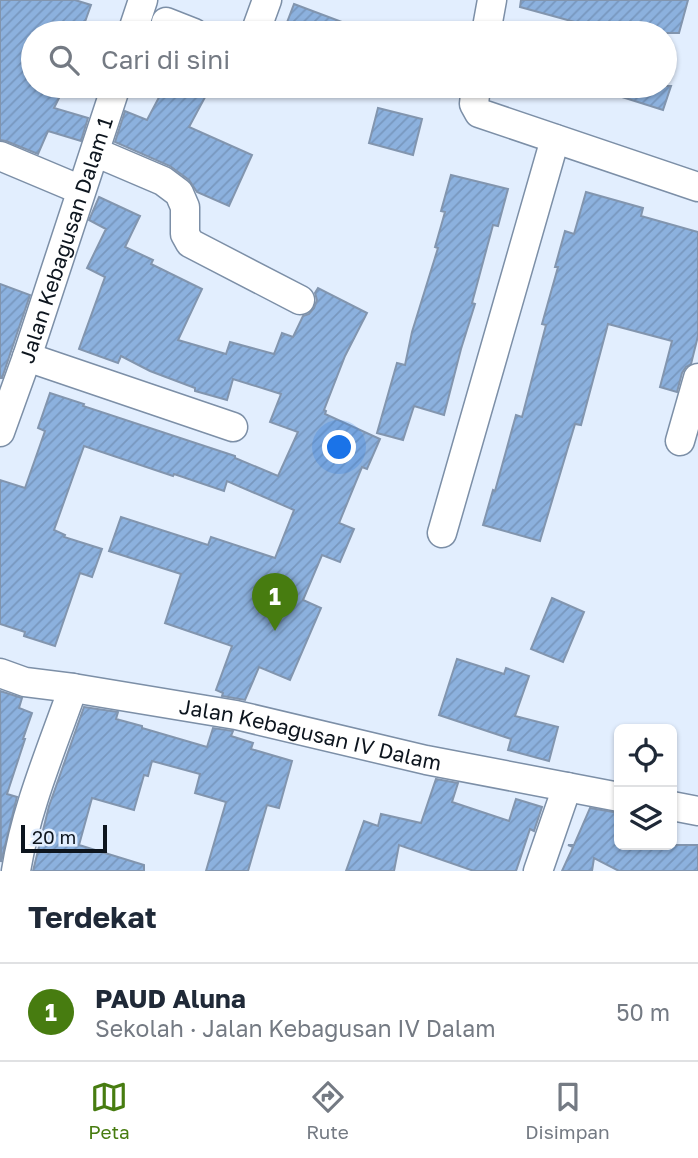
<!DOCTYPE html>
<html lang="id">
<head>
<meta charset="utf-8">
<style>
  body { margin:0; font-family:"Golos Text",sans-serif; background:#f6f6f7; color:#1f2937 }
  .controls { position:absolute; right:21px; bottom:21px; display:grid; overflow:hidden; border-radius:10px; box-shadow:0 2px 5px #0004 }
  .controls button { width:63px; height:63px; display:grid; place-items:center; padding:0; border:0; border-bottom:2px solid #e0e1e3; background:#fff; color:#1f2937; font:35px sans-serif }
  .scale { position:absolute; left:21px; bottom:18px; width:86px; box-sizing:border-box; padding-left:7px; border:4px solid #0d151e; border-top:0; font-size:19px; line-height:24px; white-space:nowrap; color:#0d151e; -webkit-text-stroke:5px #e2eefe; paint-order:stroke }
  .you { position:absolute; left:340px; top:448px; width:24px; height:24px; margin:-18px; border:5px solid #fff; border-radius:50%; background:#1a73e8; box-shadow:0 0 0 10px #1a73e833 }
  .badge { display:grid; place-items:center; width:46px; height:46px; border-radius:50%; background:#477c10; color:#fff; font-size:23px; font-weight:700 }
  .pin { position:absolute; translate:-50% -58px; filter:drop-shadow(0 2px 4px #0008) }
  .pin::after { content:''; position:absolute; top:37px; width:24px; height:21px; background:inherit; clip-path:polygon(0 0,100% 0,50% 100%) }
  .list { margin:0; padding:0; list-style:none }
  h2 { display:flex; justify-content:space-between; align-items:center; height:91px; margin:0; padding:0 28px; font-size:30px }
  h2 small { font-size:23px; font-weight:400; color:#747a83 }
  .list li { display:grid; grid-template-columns:46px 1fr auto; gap:21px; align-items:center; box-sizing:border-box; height:98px; padding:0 28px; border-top:2px solid #e0e1e3 }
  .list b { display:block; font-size:26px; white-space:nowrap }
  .list p { margin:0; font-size:23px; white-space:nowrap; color:#747a83 }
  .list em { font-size:23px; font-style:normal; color:#747a83 }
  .icon { flex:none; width:38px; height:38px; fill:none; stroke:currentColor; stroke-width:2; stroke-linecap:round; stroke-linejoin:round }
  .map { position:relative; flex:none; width:698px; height:871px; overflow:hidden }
  .search { position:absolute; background:#fff; box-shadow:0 2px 5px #0004; left:21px; right:21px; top:21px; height:77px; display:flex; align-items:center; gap:18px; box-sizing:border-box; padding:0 24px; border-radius:38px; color:#747a83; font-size:26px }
  .sheet { height:189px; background:#fff }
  nav { display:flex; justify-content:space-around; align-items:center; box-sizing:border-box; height:98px; border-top:2px solid #e0e1e3; background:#fff; font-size:19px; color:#747a83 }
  nav a { display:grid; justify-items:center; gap:4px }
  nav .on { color:#477c10 }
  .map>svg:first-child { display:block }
</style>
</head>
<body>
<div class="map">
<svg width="698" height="871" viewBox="0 0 698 871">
  <defs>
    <pattern id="building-hatch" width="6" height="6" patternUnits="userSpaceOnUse" patternTransform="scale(1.75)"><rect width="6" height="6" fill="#8cb1de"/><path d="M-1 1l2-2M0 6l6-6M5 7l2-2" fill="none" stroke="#7897be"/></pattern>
  </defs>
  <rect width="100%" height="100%" fill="#e2eefe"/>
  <g fill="url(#building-hatch)" stroke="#8295ae" stroke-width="2">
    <path d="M0,0H75L91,5L81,33H33V86H65L54,108L88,118L81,141L48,131L38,154L6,141L0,140Z"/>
    <path d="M521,0H688L679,33H615L520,7Z"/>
    <path d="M294,4L366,31L365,33H283Z"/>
    <path d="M165,86H211L189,127L252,155L229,206L197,192L189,180L170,166L115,142L125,111L147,120Z"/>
    <path d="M603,86H671L663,110L603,91Z"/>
    <path d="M378,108L422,119L413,155L369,143Z"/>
    <path d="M451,175L508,189L498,226L493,225L472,303L475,304L461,349L444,415L414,406L403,440L377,433L397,363L405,365L412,332L438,248L435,247L445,212L441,211Z"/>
    <path d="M586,192L643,208L641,216L698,232V336L691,364L686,367L682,373L677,392L660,387L672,341L608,324L581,425L575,424L540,541L483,525L493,490L495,491L516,415L522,417L546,325L542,324L558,267H555L565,231L574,234Z"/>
    <path d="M99,197L140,216L125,247L153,260L151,264L202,289L178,340L226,354L230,342L274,354L282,333L293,337L303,316L309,314L314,308L317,300L315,293L318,288L367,313L345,356L324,410L326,411L325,414L380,439L367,469L362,467L339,523L354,529L340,562L322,555L303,600L321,608L290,680L259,667L245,700L222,696L223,693L216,690L232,646L165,623L181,574L109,551L121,517L208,545L211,537L275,558L294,510L227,481L224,491L174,474L173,476L84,446L54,530L65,535L64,537L102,549L92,577L80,573L55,646L24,636L25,632L0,624V480L25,488L45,431L38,428L50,393L84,404L83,406L235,456V458L278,476L298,432L270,422L281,394L233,379L227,400L195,391V388L150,371L121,356L118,363L79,349L105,277L87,268L106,229L89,220Z"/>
    <path d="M0,284L30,295L2,378H0Z"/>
    <path d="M552,598L584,612L563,662L531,649Z"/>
    <path d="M457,659L504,674L506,668L529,676L515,716L558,727L549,761L508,750L511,739L439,715Z"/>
    <path d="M0,691L22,698L19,708L32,713L23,739H25L7,794L17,797L1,862Z"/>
    <path d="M84,707L118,712L116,719L142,726V728L207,747L213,728L233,731L231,736L253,743L251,749L292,761L279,808L267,805L248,871H206L226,802L195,793L200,774L152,761L148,776L144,775L134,810L92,798L79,845L144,865V871H33L49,806Z"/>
    <path d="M436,779L458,783L452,802L509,821L516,799L542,807L534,831L530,829L516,871H474L399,845L394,871H346L364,821L378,826L381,814L421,823Z"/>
    <path d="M590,808L619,813V845H698V871H619L594,858L592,871H562L573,847L568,845H574Z"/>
  </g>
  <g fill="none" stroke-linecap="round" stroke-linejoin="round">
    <g stroke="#7c8fa7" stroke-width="31">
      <g id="minor">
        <path d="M166,22L194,33"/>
        <path d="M132,33L143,0"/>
        <path d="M255,33L267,0"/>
        <path d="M486,33L492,0"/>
        <path d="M476,86L474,104L479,113L698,187"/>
        <path d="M95,152L163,181L179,193L185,207V234L190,243L300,300"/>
        <path d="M0,156L81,190"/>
        <path d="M27,357L233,427"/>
        <path id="s1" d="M0,432L27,357L116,86"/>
        <path d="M680,441L698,378"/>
        <path d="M442,533L555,139"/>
        <path id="s2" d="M0,673L25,682L73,688L236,715L426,760L619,797"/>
        <path d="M672,806L698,811"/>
        <path d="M16,871C26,808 52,748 73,688"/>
        <path d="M538,871L567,787"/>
      </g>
    </g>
    <use href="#minor" stroke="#fff" stroke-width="28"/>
  </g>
  <g text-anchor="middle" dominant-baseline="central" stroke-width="5" stroke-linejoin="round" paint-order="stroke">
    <g font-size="21" fill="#0d151e" stroke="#e2eefe">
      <text stroke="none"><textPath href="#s1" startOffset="203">Jalan Kebagusan Dalam 1</textPath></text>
      <text stroke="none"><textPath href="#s2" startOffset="317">Jalan Kebagusan IV Dalam</textPath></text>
    </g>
  </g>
</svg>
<div class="controls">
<button><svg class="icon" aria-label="locate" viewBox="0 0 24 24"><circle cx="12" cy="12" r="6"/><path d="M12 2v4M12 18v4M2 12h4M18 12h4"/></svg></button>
<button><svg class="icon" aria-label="layers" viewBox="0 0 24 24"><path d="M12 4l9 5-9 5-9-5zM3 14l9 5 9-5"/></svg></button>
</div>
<div class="scale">20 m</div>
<div class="you"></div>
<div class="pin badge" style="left:275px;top:631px">1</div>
<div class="search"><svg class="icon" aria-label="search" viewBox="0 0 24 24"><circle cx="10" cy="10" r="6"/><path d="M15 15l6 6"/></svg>Cari di sini</div>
</div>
<section class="sheet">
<h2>Terdekat<small></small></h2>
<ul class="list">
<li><span class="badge">1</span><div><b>PAUD Aluna</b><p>Sekolah · Jalan Kebagusan IV Dalam</p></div><em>50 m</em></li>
</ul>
</section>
<nav>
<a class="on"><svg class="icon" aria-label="map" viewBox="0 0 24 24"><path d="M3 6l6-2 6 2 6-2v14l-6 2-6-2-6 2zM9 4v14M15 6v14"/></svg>Peta</a>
<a><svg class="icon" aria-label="directions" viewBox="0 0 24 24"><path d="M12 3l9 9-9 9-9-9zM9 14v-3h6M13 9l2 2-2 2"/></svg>Rute</a>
<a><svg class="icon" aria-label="saved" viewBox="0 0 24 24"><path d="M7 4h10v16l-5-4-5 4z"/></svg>Disimpan</a>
</nav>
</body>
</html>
